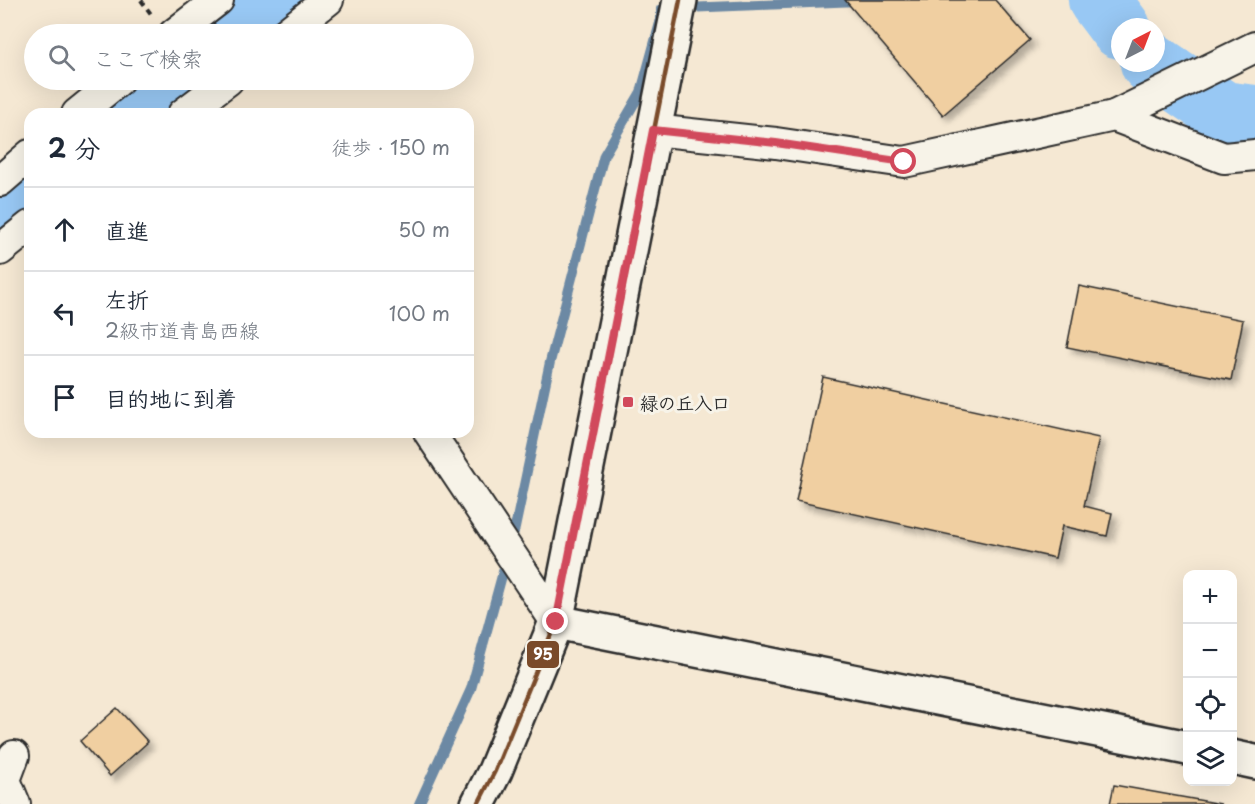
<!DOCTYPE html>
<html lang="ja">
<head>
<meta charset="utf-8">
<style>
  body { margin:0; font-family:"Playpen Sans","Klee One",sans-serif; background:#f2f2f3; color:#1f2937 }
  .controls { position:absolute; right:18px; bottom:18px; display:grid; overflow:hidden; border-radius:12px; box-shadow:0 6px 24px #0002 }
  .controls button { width:54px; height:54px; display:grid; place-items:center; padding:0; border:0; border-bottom:2px solid #e0e1e3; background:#fff; color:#1f2937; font:30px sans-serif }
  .compass { position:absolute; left:1111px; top:18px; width:54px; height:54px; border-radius:50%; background:#fff; box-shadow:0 6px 24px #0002; rotate:42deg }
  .stop { position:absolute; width:18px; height:18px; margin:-14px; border:4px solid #d1495b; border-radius:50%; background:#fff }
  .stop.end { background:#d1495b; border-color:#fff; box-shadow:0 2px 6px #0008 }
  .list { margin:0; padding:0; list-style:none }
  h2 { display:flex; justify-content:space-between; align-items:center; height:78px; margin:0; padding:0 24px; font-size:26px }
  h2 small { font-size:20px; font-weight:400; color:#747a83 }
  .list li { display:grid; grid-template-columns:39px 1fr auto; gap:18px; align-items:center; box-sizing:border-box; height:84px; padding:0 24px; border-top:2px solid #e0e1e3 }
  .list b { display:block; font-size:22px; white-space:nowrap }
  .list p { margin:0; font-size:20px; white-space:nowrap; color:#747a83 }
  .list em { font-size:20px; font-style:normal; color:#747a83 }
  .icon { flex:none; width:33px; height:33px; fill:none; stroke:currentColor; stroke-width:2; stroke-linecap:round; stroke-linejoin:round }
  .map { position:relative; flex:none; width:1255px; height:804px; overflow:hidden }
  .search { position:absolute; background:#fff; box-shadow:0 6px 24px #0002; left:24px; top:24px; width:450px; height:66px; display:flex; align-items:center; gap:15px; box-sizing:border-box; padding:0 21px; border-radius:33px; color:#747a83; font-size:22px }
  .panel { position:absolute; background:#fff; box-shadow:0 6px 24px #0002; left:24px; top:108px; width:450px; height:330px; border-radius:18px }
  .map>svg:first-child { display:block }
</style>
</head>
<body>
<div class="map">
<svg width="1255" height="804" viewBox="0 0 1255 804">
  <defs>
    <filter id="shadow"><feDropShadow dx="5.5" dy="5.5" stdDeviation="3" flood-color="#0004"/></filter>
  </defs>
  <rect width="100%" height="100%" fill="#f5e8d3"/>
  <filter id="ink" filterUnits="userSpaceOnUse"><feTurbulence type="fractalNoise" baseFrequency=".0167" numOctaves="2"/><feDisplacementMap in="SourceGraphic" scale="12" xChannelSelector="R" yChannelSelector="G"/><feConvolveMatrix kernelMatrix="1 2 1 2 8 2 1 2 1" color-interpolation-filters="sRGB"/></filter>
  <g filter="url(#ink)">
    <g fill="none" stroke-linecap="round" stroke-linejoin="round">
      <path stroke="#6c89a4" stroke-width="10" d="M419,804L471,689L515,528L550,362L604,155L641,92L661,19V9L883,0"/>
      <g stroke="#98c8f4" stroke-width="62">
        <path d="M1099,0L1120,28"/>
        <path d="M234,34L279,0"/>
        <path d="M1151,63L1223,112L1255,116"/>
        <path d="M132,114L177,80"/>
        <path d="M0,217L30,194"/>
      </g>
    </g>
    <g fill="#f0cfa1" stroke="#2b2b2b" stroke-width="1.5" filter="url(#shadow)">
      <path d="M845,0H995L1030,40L943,115Z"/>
      <path d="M1079,286L1243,320L1231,380L1067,347Z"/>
      <path d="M823,377L1099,438L1084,506L1112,513L1107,536L1062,526L1055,558L796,501Z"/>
      <path d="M117,708L148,742L110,776L80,741Z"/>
      <path d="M1114,785L1221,804H1110Z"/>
    </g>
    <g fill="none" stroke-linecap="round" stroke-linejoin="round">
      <g stroke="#2b2b2b" stroke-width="34">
        <g id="street">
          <path d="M174,34L218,0"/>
          <path d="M285,34L328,0"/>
          <path d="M77,114L119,80"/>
          <path d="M183,114L228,80"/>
          <path d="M1114,116L1255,47"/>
          <path d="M653,130L776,143L904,162L1114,116L1224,158L1255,155"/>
          <path d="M0,181L30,155"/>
          <path d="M0,250L30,226"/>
          <path d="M429,432L556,622"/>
          <path d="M14,756L5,780L15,804"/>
        </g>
      </g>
      <g stroke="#2b2b2b" stroke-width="38">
        <g id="secondary">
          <path d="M556,622L1188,748"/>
          <path d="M1232,757L1255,762"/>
          <path d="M478,804L495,771L556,622L680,0"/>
        </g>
      </g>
      <path stroke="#2b2b2b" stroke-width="4" stroke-dasharray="6 4.5" stroke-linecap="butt" d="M141,0L151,14"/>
      <use href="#street" stroke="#f7f3e8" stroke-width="30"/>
      <use href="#secondary" stroke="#f7f3e8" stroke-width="33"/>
      <g stroke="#f7f3e8" stroke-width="9">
        <path id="bus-1" d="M478,804L495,771L556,622L680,0"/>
      </g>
      <use href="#bus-1" stroke="#7a4b2a" stroke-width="4.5"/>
    </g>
  </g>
  <g fill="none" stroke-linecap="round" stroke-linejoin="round" filter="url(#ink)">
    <path stroke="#d1495b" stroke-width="8" d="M556,622L653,130L776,143L904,162"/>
  </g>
  <rect fill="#d1495b" stroke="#f7f3e8" stroke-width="2" x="622" y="396" width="12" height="12" rx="3"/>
  <g text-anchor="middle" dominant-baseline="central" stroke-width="6" stroke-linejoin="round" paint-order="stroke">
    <g font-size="18" font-weight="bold" fill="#2b2b2b" stroke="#f7f3e8" text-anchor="start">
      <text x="640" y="402">緑の丘入口</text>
    </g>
  </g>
  <rect stroke="#f7f3e8" stroke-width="2" x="526" y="640" width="34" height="29" rx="6" fill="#7a4b2a"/>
  <g font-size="16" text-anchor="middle" font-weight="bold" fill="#fff">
    <text x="543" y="660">95</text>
  </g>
</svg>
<div class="controls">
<button>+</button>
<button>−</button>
<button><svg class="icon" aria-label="locate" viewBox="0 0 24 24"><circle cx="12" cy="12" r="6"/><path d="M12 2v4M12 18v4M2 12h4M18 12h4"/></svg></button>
<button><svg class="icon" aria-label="layers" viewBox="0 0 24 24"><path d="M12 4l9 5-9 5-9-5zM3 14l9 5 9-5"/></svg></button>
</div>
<svg class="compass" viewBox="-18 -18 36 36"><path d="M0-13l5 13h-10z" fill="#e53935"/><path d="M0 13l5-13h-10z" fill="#747a83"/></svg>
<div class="stop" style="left:904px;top:162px"></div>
<div class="stop end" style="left:556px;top:622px"></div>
<div class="search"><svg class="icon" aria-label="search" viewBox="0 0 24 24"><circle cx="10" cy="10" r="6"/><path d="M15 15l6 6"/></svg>ここで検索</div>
<section class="panel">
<h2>2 分<small>徒歩 · 150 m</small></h2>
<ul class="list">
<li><svg class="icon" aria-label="ahead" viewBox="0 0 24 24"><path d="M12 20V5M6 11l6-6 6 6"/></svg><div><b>直進</b></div><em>50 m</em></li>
<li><svg class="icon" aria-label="left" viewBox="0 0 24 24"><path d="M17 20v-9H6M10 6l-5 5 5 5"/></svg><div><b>左折</b><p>2級市道青島西線</p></div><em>100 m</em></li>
<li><svg class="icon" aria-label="arrive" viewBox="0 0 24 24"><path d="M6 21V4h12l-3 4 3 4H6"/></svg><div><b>目的地に到着</b></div></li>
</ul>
</section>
</div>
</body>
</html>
